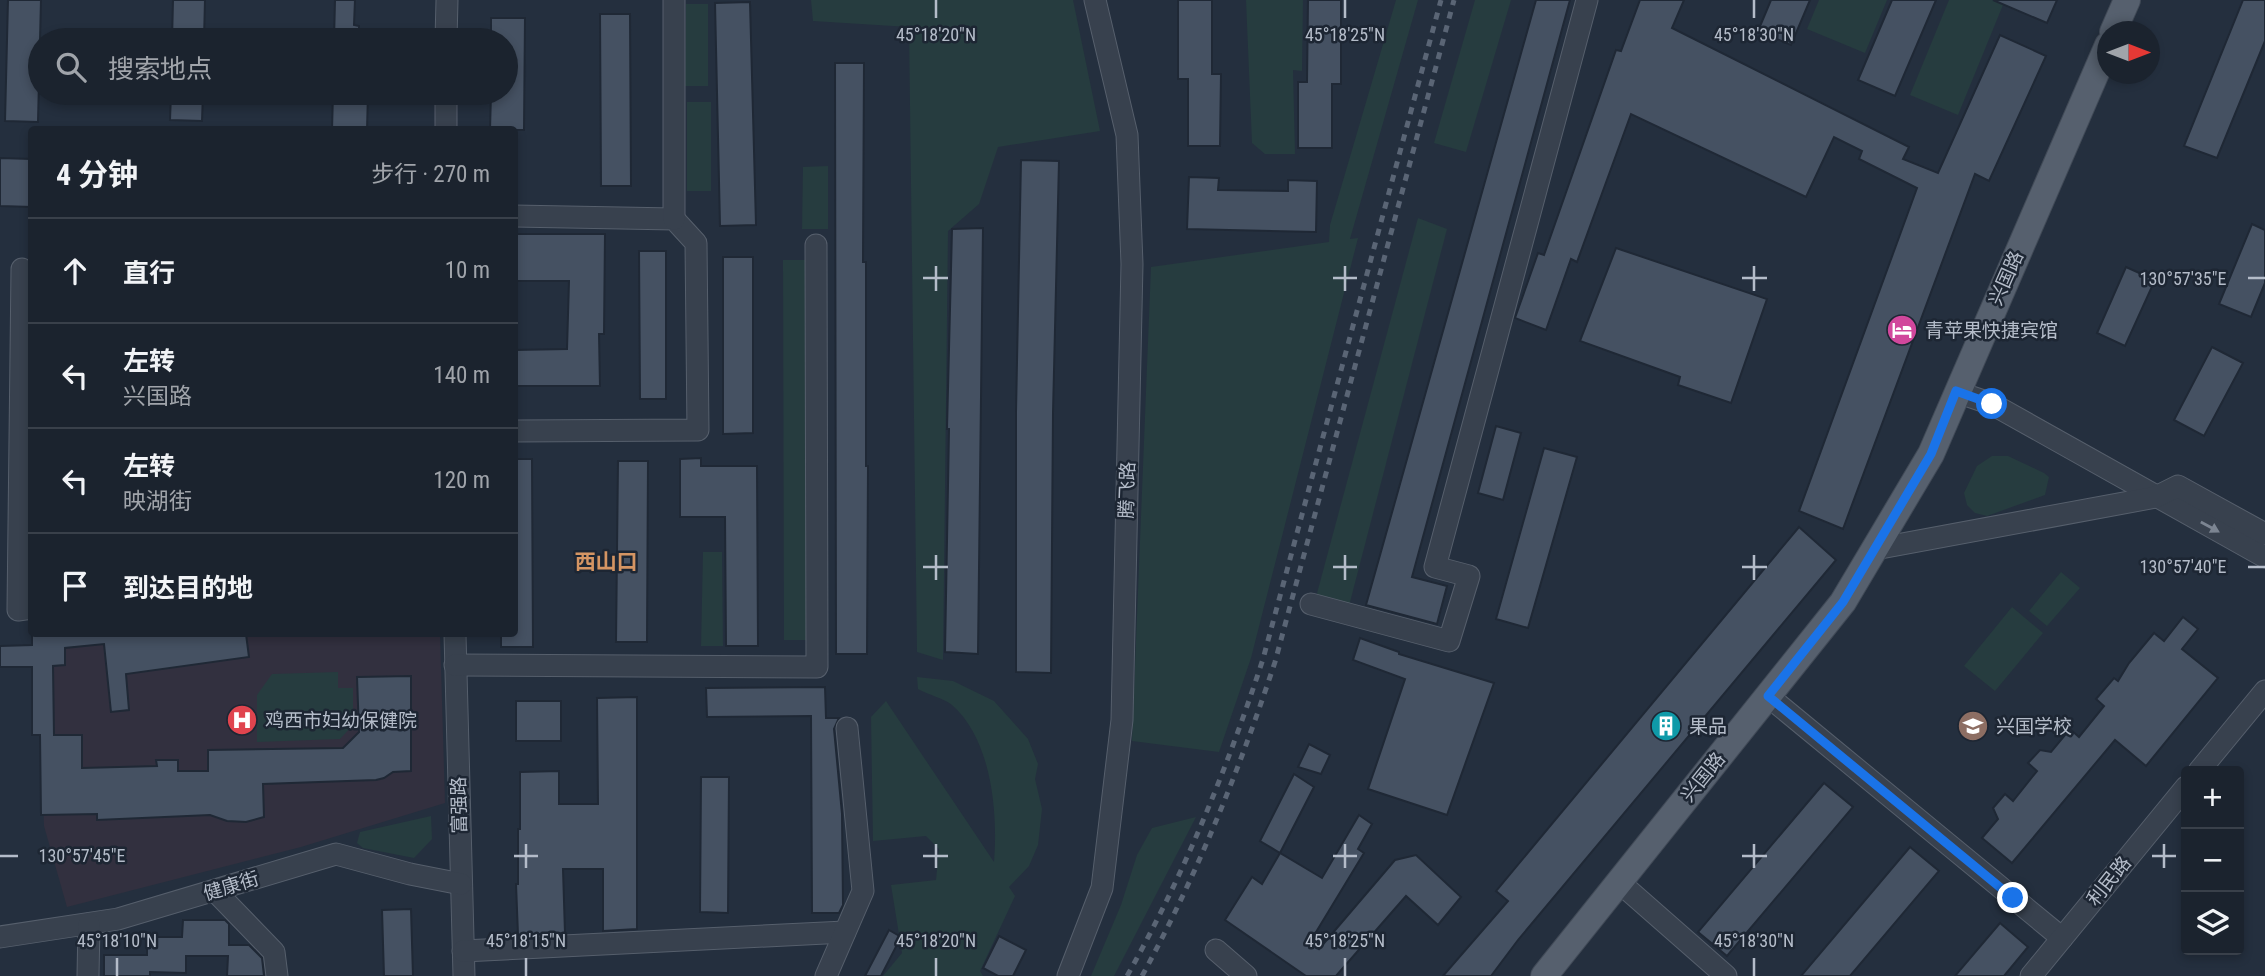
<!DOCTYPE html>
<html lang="zh">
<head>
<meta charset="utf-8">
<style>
  body { margin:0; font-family:"Roboto Condensed","Noto Sans SC",sans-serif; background:#242b36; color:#f1f3f6 }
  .controls { position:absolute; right:21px; bottom:21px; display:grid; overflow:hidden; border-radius:7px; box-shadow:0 4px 10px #0003 }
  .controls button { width:63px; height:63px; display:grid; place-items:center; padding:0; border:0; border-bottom:2px solid #39404a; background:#1b232e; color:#f1f3f6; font:35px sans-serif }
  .compass { position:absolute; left:2097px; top:21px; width:63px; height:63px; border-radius:50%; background:#1b232e; box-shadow:0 4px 10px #0003; rotate:90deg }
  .stop { position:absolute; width:21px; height:21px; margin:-16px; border:5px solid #1a73e8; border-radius:50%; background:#fff }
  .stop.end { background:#1a73e8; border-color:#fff; box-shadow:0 2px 7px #0008 }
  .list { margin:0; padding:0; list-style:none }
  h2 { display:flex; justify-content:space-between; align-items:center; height:91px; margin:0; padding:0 28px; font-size:30px }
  h2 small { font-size:23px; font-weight:400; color:#a0a4aa }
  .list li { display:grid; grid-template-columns:46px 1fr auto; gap:21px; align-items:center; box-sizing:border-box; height:105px; padding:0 28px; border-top:2px solid #39404a }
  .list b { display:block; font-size:26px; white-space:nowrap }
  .list p { margin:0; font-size:23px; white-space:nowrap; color:#a0a4aa }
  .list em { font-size:23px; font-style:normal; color:#a0a4aa }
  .icon { flex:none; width:38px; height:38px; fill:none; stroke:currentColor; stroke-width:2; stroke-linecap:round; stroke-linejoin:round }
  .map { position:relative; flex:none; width:2265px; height:976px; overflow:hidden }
  .search { position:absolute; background:#1b232e; box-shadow:0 4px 10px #0003; left:28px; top:28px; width:490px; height:77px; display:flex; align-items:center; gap:18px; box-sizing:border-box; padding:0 24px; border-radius:38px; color:#a0a4aa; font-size:26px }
  .panel { position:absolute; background:#1b232e; box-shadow:0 4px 10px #0003; left:28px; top:126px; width:490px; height:511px; border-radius:7px }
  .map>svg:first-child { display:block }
</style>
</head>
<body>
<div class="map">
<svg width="2265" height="976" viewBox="0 0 2265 976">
  <rect width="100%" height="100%" fill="#242f3e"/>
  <path fill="#32303f" d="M61,634H440L445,803L301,847L67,907L44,826L38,637Z"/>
  <g fill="#263c3f">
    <path d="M811,0H1073L1100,131L998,147L979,204L948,231L943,660L917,652L909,27L813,21Z"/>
    <path d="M1246,0H1303L1302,71L1293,70L1295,154H1265L1252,143Z"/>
    <path d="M1396,0H1418L1350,239L1358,238L1251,658L1219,752L1132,741L1151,267L1329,242L1330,225Z"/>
    <path d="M1475,0H1511L1466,152L1434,143Z"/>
    <path d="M1819,0H1887L1865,53L1807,29Z"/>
    <path d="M1949,0H2005L1958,115L1910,95Z"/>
    <path d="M686,4H708V86H685Z"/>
    <rect x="687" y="102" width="24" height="89"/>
    <path d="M828,166V229H802L803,167Z"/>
    <path d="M1418,218L1447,229L1349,606L1316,597Z"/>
    <path d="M783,260H811V640H784Z"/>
    <path d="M1992,456H2008L2044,473L2049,477L2045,495L1987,516L1975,513L1967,505L1964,493L1977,466Z"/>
    <path d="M703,552H722L723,646H701Z"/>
    <path d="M2061,572L2080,588L2047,626L2029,611Z"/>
    <path d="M2012,607L2043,633L1995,691L1964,666Z"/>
    <path d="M338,672V688H353V725L340,739L257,742V695L272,674Z"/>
    <path d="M917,677L953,681L994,701L1028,739L1038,764L1035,779L1042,809L1038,845L1029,866L1009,887L1015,896L980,971L983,976H883L902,953L891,885L936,880L939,849L926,836L873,841L871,717L886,701L994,862C998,813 992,740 952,705C944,698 928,695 918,689Z"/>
    <path d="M431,816L432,839L414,858L363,848L357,843L360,832Z"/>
    <path d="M1196,817L1114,976H1091L1121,905L1137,855L1152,828Z"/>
  </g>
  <g fill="#455162" stroke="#1f2835" stroke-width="2">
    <path d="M8,0H41L38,122L5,121Z"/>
    <path d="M173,0H205L204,40H172Z"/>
    <path d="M335,0H355L354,25L359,26V40H334Z"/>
    <path d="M1178,0H1212V74H1221L1220,146H1188V79H1178Z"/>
    <path d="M1308,0H1341V84H1332V148H1298V82H1307Z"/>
    <path d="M1536,0H1570L1412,577L1447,586L1437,624L1366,605Z"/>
    <path d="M1640,0H1684L1672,28L1909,147L1903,159L1938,173L2000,35L2046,56L1989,181L1975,174L1843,529L1799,511L1917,188L1859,159L1862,151L1834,137L1806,197L1631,114L1577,262L1571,259L1546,330L1515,318L1538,253L1544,255L1616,50L1621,51Z"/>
    <path d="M1771,0H1810L1791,45L1758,31Z"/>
    <path d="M1892,0H1936L1895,96L1858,80Z"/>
    <path d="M1993,0H2057L2047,23Z"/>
    <path d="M2243,0H2265V41L2217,158L2184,146Z"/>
    <path d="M750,2L756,225L720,226L715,3Z"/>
    <path d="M600,14H630L631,186H601Z"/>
    <path d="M491,18H525L524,130H490L491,93H506V40H491Z"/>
    <path d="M835,63H864L863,262H866V466H868L867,654H836Z"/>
    <path d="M171,93H203L202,121L170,120Z"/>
    <path d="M333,93H368L367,130H332Z"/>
    <path d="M0,158L32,159V207L0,206Z"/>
    <path d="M1021,160L1059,161L1053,413L1051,673L1016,672V412Z"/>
    <path d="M1189,177L1219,178L1218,190L1288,191V180L1317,181L1316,232L1187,229Z"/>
    <path d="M2252,224L2265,230V283L2251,317L2219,304Z"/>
    <path d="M983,228L978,654L945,652L949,429H947L952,229Z"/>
    <path d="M514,234H605L604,334H599L600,386H514V350L567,349L569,281H514Z"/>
    <path d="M1616,248L1767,299L1731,403L1678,385L1680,377L1580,341Z"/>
    <path d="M639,251H666V399H640Z"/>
    <path d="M723,257H753V433L723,434Z"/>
    <path d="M2126,267L2155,280L2125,346L2097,333Z"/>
    <path d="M2212,347L2243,363L2204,436L2174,420Z"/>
    <path d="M1496,426L1521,433L1503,500L1478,493Z"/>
    <path d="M1544,448L1577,457L1528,628L1496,619Z"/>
    <path d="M701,458V466H757L758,646H726L725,517H680V459Z"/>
    <path d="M514,459H532L533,647H501V634H514Z"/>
    <path d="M618,461H648L647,642H616Z"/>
    <path d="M1799,527L1836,560L1518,940L1491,976H1443L1508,901L1496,891Z"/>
    <path d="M2183,617L2198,629L2182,649L2218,678L2146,766L2115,740L2012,863L1982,838L1998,819L1993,808L2005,794L2013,801L2037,771L2028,763L2040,750L2051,752L2070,729L2079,737L2104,706L2096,699L2114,678L2118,681L2129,663L2154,633L2164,641Z"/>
    <path d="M32,634H246L249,657L126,674L129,710L111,712L104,644L65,648V665L53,666L54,735H82V768L157,766L156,760H178V771H208V750L343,748L359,732L357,677L411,676V771L393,772L384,778L376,780L263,784L264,817L246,822L227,821L210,815L97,820V814L41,815L40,735H32V667H0V646L32,645Z"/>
    <path d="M1360,638L1399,652V654L1494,683L1447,815L1368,789L1405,679L1353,660Z"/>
    <path d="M825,687L826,718H839L834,729L842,814L843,905L839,913H812L811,716L707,717L706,688Z"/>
    <path d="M637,697V929L603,931V869H563L565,933L518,935L516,884H518V829H520V772L559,771V804H598L597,698Z"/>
    <rect x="516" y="701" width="45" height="40"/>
    <path d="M1309,744L1330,755L1321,774L1298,767Z"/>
    <path d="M1294,774L1314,787L1280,853L1260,841Z"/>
    <path d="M701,777H729L728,913L700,912Z"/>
    <path d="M1824,783L1853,807L1727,956L1698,932Z"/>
    <path d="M1359,815L1372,824L1358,849L1364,853L1310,942L1319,949L1395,860L1416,855L1461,897L1438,925L1406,896L1336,976H1306L1225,920L1252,877L1262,884L1280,853L1322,878Z"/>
    <path d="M1910,847L1939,871L1850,976H1801Z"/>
    <path d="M411,909L413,976H384L382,910Z"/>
    <path d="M183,920H225L229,924V945H249L262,958L264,976H227L228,956H186V973L150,972V976H104V955H147V937H182Z"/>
    <path d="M2000,923L2028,947L2004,976H1955Z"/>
    <path d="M889,930L901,937L881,976H865Z"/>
    <path d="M999,936L1026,950L1013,976H998L983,968Z"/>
  </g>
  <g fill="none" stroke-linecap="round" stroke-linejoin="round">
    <g stroke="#565f6c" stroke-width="23">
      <g id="minor">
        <path d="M446,40L447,0"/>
        <path d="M446,130V93"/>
        <path d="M514,216L674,219L696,243L698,430L514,431"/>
        <path d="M674,219V0"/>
        <path d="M22,269L18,610L32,608"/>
        <path d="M1957,392L1992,404L2265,557"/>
        <path d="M1875,549L2156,497L2178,486L2265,534"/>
        <path d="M1311,604L1449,641L1469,576L1435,567L1587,0"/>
        <path d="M455,634L464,976"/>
        <path d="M455,665L817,667L816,245"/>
        <path d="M1768,696L2062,938"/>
        <path d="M2199,771L2265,691"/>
        <path d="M1619,882L1726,976"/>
        <path d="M215,891L274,952L277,976"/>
        <path d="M0,937L118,919L336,854L410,874L461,884"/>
        <path d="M1216,950L1246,976"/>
        <path d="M463,951L845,932"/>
        <path d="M88,976L89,924"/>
        <path d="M826,976L863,891L847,728"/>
        <path d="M1068,976L1102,888L1122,720L1132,264L1127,135L1095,0"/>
        <path d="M2031,976L2186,787"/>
      </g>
    </g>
    <g stroke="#414a57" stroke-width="28">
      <g id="major">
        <path d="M2113,32L2127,0"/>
        <path d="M1544,976L1843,602L1931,454L2108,45"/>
      </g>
    </g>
    <use href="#minor" stroke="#38414e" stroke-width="21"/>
    <use href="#major" stroke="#56606e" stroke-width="26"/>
    <g stroke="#5a6575" stroke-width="5" stroke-dasharray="7 7" stroke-linecap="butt">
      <path d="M1127,976C1184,875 1227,769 1263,659L1441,0"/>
      <path d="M1142,976C1197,875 1239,771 1275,662L1454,0"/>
    </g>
  </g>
  <defs><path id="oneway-solid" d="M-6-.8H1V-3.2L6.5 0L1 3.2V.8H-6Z" transform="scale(1.75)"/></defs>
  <use fill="#7c8592" href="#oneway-solid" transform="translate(2210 527) rotate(29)"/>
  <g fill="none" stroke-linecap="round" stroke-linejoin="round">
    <path stroke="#1a73e8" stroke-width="9" d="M1992,404L1956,391L1931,454L1843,602L1768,696L2013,898"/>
  </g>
  <path fill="none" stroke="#b4bcc9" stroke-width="2.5" d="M936,0V18M1345,0V18M1754,0V18M936,266V291M1345,266V291M1754,266V291M923,278H948M1333,278H1357M1742,278H1767M2248,278H2265M936,555V580M1345,555V580M1754,555V580M923,567H948M1333,567H1357M1742,567H1767M2248,567H2265M526,844V868M936,844V868M1345,844V868M1754,844V868M2164,844V868M0,856H18M514,856H538M923,856H948M1333,856H1357M1742,856H1767M2152,856H2176M117,958V976M526,958V976M936,958V976M1345,958V976M1754,958V976"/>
  <defs>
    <g id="hotel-disc" transform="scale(1.575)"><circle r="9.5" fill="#d1479c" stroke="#1d2633"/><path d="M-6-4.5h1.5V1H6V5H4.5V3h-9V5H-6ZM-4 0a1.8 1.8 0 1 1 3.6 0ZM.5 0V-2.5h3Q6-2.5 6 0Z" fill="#fff"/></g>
    <g id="hospital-disc" transform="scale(1.575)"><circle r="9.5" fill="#e0444e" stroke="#1d2633"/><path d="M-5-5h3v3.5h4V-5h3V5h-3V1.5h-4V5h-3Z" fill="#fff"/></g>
    <g id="building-disc" transform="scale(1.575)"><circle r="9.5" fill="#0f9aa8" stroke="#1d2633"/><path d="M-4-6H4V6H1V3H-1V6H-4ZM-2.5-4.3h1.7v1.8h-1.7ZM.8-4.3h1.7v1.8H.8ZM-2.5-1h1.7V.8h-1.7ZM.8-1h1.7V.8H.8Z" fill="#fff"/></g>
    <g id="school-disc" transform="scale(1.575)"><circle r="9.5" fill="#8d6e63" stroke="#1d2633"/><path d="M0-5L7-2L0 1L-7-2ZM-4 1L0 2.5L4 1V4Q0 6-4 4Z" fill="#fff"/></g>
  </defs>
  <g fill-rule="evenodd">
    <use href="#hotel-disc" x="1902" y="330"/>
    <use href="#hospital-disc" x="242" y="720"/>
    <use href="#building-disc" x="1666" y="726"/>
    <use href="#school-disc" x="1973" y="726"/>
  </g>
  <g text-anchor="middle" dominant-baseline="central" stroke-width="5" stroke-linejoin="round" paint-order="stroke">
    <g font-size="19" fill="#b4bcc9" stroke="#1d2633">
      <text transform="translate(2006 278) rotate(-66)">兴国路</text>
      <text transform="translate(1127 490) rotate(-88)">腾飞路</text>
      <text transform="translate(1703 777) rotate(-51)">兴国路</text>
      <text transform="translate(459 805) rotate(-91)">富强路</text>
      <text transform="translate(2109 881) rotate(-51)">利民路</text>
      <text transform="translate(231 886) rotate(-17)">健康街</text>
    </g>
    <g font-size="19" fill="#b4bcc9" stroke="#1d2633" text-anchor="start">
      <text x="1925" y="330">青苹果快捷宾馆</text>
      <text x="265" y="720">鸡西市妇幼保健院</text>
      <text x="1689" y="726">果品</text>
      <text x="1996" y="726">兴国学校</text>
    </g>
    <g font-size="21" font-weight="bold" fill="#d59563" stroke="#1d2633">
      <text x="606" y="562">西山口</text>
    </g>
  </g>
  <g font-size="18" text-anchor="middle" fill="#b4bcc9" stroke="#1d2633" stroke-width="5" stroke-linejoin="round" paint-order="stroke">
    <text x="936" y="41">45°18'20"N</text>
    <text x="1345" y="41">45°18'25"N</text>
    <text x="1754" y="41">45°18'30"N</text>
    <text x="2183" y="285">130°57'35"E</text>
    <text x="2183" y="573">130°57'40"E</text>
    <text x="82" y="862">130°57'45"E</text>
    <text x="117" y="947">45°18'10"N</text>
    <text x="526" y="947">45°18'15"N</text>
    <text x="936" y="947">45°18'20"N</text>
    <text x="1345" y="947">45°18'25"N</text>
    <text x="1754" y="947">45°18'30"N</text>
  </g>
</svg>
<div class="controls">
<button>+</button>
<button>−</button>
<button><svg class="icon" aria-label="layers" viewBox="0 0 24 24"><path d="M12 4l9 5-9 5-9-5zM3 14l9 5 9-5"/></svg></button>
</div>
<svg class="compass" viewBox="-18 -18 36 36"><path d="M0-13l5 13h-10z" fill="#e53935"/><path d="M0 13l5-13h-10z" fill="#a0a4aa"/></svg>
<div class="stop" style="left:1992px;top:404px"></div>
<div class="stop end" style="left:2013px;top:898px"></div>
<div class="search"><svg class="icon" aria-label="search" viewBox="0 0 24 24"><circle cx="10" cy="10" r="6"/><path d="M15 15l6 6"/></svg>搜索地点</div>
<section class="panel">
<h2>4 分钟<small>步行 · 270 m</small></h2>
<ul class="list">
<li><svg class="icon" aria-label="ahead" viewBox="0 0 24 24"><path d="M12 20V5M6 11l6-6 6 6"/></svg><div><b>直行</b></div><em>10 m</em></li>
<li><svg class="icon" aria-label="left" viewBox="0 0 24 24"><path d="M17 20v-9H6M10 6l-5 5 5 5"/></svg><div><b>左转</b><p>兴国路</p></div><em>140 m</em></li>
<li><svg class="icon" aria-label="left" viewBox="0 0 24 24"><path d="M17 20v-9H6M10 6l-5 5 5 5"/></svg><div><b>左转</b><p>映湖街</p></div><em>120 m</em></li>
<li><svg class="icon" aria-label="arrive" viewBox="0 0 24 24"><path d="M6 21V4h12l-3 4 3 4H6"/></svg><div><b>到达目的地</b></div></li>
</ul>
</section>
</div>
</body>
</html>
